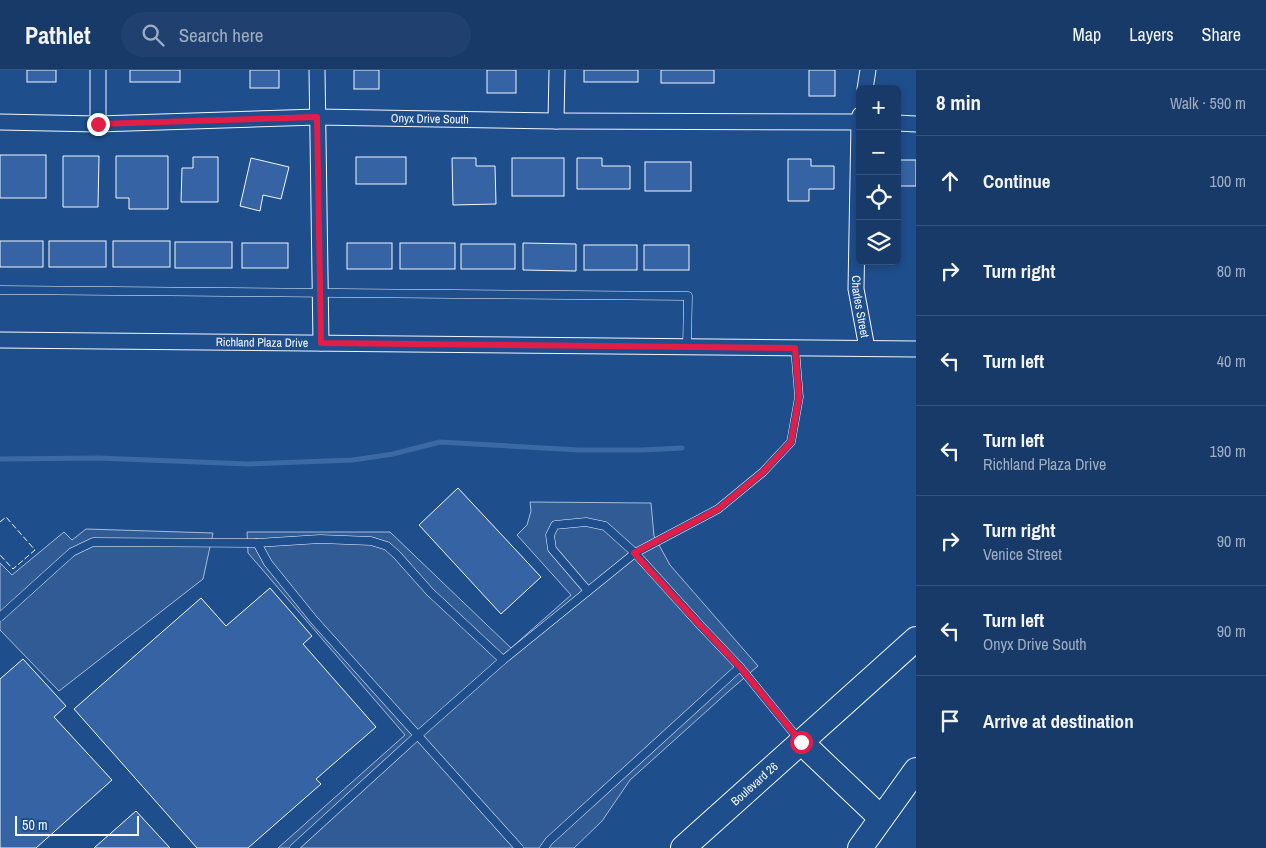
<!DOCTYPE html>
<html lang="en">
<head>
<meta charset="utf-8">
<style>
  body { margin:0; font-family:"Archivo Narrow",sans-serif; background:#20416f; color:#f1f3f6 }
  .controls { position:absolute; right:15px; top:15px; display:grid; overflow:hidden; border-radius:8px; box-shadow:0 2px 8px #0003 }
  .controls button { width:45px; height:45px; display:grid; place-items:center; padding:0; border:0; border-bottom:1px solid #36547d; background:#173a69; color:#f1f3f6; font:25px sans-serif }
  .scale { position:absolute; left:15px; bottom:12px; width:124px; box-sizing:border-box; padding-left:5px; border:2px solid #f2f6ff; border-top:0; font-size:14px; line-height:18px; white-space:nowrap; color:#f2f6ff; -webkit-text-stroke:4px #1f4e8c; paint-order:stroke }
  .stop { position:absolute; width:15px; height:15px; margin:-11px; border:4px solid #e11d48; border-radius:50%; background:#fff }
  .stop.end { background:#e11d48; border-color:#fff; box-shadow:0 1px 5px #0008 }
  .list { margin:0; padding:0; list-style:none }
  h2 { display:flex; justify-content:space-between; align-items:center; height:65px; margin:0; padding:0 20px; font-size:21px }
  h2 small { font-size:16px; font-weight:400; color:#9eadc0 }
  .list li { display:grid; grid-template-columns:32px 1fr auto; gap:15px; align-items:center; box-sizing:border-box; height:90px; padding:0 20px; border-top:1px solid #36547d }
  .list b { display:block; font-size:19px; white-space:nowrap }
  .list p { margin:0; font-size:16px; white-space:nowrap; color:#9eadc0 }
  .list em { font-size:16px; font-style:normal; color:#9eadc0 }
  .icon { flex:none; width:28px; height:28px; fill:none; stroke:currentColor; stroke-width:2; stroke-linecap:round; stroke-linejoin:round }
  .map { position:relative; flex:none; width:916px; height:778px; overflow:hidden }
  header { display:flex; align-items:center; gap:30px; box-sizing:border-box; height:70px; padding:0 25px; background:#173a69; border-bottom:1px solid #36547d }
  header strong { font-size:24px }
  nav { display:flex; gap:28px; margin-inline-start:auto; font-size:18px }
  .search { width:350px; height:45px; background:#20416f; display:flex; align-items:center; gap:12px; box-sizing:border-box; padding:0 18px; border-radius:28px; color:#9eadc0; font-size:19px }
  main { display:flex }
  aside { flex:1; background:#173a69 }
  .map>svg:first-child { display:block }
</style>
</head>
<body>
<header>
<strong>Pathlet</strong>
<div class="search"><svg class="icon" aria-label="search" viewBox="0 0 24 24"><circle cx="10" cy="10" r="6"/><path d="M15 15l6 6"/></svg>Search here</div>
<nav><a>Map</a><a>Layers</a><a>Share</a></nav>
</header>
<main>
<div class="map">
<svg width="916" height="778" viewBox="0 0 916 778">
  <rect width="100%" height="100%" fill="#1f4e8c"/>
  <g fill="#305b95" stroke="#a8bbd7">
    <path d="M530,432L651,433L654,466L670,495L758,596L729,621L630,710L602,751L574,778H278L405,665L248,483L247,462H390L511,578L571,525L517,465L527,455L531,441Z"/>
    <path d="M86,459L213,463L203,509L59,621L0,560V493L12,505L64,462L72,470Z"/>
  </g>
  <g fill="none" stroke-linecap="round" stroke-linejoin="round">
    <path stroke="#3b69a3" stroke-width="5" d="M0,389L98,388L248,394L353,390L393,384L440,372L579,380H642L682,378"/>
  </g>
  <g fill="#3563a3" stroke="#f2f6ff">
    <rect x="27" y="0" width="29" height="12"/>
    <rect x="130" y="0" width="50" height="12"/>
    <rect x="250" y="0" width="29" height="18"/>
    <rect x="354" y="0" width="25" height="19"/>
    <rect x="487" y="0" width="29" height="23"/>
    <rect x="584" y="0" width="54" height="12"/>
    <rect x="661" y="0" width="53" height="13"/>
    <rect x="809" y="0" width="26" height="26"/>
    <rect x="0" y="85" width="46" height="43"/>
    <path d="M63,86H99L98,137H63Z"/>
    <path d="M116,86H168V139H129V128H116Z"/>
    <path d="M193,87H218V132H181L182,98H193Z"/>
    <rect x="356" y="87" width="50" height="27"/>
    <path d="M251,88L289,97L281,129L263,125L260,141L240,136Z"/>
    <path d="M452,88H476V96H495L496,134L453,135Z"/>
    <rect x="512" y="88" width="52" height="38"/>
    <path d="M577,88H602V96H630V119H577Z"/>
    <path d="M788,89H811V96H834V119H809V131H788Z"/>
    <rect x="897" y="90" width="19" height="26"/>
    <rect x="645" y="92" width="46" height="29"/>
    <rect x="0" y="171" width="43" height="26"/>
    <rect x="49" y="171" width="57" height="26"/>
    <rect x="113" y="171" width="57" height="26"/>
    <rect x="175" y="172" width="57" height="26"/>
    <rect x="242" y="173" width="46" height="25"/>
    <rect x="347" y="173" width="45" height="26"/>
    <rect x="400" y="173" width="55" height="26"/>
    <path d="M523,173L576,174V201L523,200Z"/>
    <rect x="461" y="174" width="54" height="25"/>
    <rect x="584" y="175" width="53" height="25"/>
    <rect x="644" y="175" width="45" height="25"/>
    <path d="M458,418L541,507L501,544L419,455Z"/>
    <path d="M270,518L312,566L303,574L376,657L316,709L321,714L248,778H197L74,639L201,528L226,556Z"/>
    <path d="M23,589L66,636L54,647L112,710L36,778H0V609Z"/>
    <path d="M136,741L170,778H94Z"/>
  </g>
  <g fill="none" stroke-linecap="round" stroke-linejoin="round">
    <g stroke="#f2f6ff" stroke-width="9">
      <g id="lane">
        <path d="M0,220L688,226L687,277"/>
        <path d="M257,473L320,469L371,471L387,476L397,485L430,522L503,590"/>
        <path d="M588,521L552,479L550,465L555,455L586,452L605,456L635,483L701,556L740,597L800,671"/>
        <path d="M0,547L72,482L93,472L257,473L268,493L314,550L519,778"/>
        <path d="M294,778L417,666L503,590L635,483L718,439L763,402L791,372L799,327L795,278"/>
        <path d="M544,778L549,771L740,597"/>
      </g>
    </g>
    <g stroke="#f2f6ff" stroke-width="17">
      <g id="street">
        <path d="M317,0L321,273"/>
        <path d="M865,19L868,0"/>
        <path id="s1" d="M860,45L859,52L856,219L867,278"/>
        <path d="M556,51L557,0"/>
        <path id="s2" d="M0,52L98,54L317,47L556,51L860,52"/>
        <path d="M897,53L916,54"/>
        <path d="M98,54V0"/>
        <path id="s3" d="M0,270L916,279"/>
      </g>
    </g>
    <g stroke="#f2f6ff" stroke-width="26">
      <g id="primary">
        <path d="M801,672L881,748"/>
        <path id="s4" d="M683,778L916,569"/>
        <path d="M860,778L916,700"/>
      </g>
    </g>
    <use href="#lane" stroke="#1f4e8c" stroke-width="8"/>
    <use href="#street" stroke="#1f4e8c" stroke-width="15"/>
    <use href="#primary" stroke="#1f4e8c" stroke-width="24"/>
    <path stroke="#f2f6ff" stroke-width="1" stroke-dasharray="6 2.5" stroke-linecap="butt" d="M0,452L6,447L35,480L13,499L0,485"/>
  </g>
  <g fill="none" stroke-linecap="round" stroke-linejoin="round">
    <path stroke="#e11d48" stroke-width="6" d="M98,54L317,47L321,273L795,278L799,327L791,372L763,402L718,439L634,483L701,556L740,597L801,672"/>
  </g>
  <g text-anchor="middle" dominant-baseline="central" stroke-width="4" stroke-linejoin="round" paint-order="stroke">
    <g font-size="12" fill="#f2f6ff" stroke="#1f4e8c">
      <text stroke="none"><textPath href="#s2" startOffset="430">Onyx Drive South</textPath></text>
      <text stroke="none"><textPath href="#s1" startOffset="192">Charles Street</textPath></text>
      <text stroke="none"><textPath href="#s3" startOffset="262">Richland Plaza Drive</textPath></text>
      <text stroke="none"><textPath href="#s4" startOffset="96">Boulevard 26</textPath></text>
    </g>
  </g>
</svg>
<div class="controls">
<button>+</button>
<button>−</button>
<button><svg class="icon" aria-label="locate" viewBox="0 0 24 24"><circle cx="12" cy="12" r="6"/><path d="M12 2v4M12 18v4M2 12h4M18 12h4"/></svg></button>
<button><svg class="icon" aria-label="layers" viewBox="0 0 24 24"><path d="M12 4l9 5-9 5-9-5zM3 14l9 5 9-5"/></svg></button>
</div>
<div class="scale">50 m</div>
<div class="stop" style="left:801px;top:672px"></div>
<div class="stop end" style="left:98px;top:54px"></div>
</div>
<aside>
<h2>8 min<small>Walk · 590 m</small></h2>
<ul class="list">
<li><svg class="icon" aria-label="ahead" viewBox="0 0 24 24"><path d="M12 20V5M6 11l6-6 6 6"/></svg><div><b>Continue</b></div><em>100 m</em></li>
<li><svg class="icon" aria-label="right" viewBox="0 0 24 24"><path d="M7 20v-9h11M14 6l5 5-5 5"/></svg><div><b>Turn right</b></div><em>80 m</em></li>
<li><svg class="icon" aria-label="left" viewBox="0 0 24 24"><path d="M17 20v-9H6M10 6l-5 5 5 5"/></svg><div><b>Turn left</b></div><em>40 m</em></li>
<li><svg class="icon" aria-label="left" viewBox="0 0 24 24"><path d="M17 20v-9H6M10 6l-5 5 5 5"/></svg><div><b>Turn left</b><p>Richland Plaza Drive</p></div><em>190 m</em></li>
<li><svg class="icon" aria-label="right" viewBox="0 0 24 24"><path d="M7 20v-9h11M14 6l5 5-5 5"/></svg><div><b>Turn right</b><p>Venice Street</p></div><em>90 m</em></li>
<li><svg class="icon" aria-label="left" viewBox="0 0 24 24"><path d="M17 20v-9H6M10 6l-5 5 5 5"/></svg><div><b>Turn left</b><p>Onyx Drive South</p></div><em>90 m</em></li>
<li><svg class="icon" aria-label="arrive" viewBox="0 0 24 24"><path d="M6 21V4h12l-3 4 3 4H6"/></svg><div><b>Arrive at destination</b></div></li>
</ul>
</aside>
</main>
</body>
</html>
